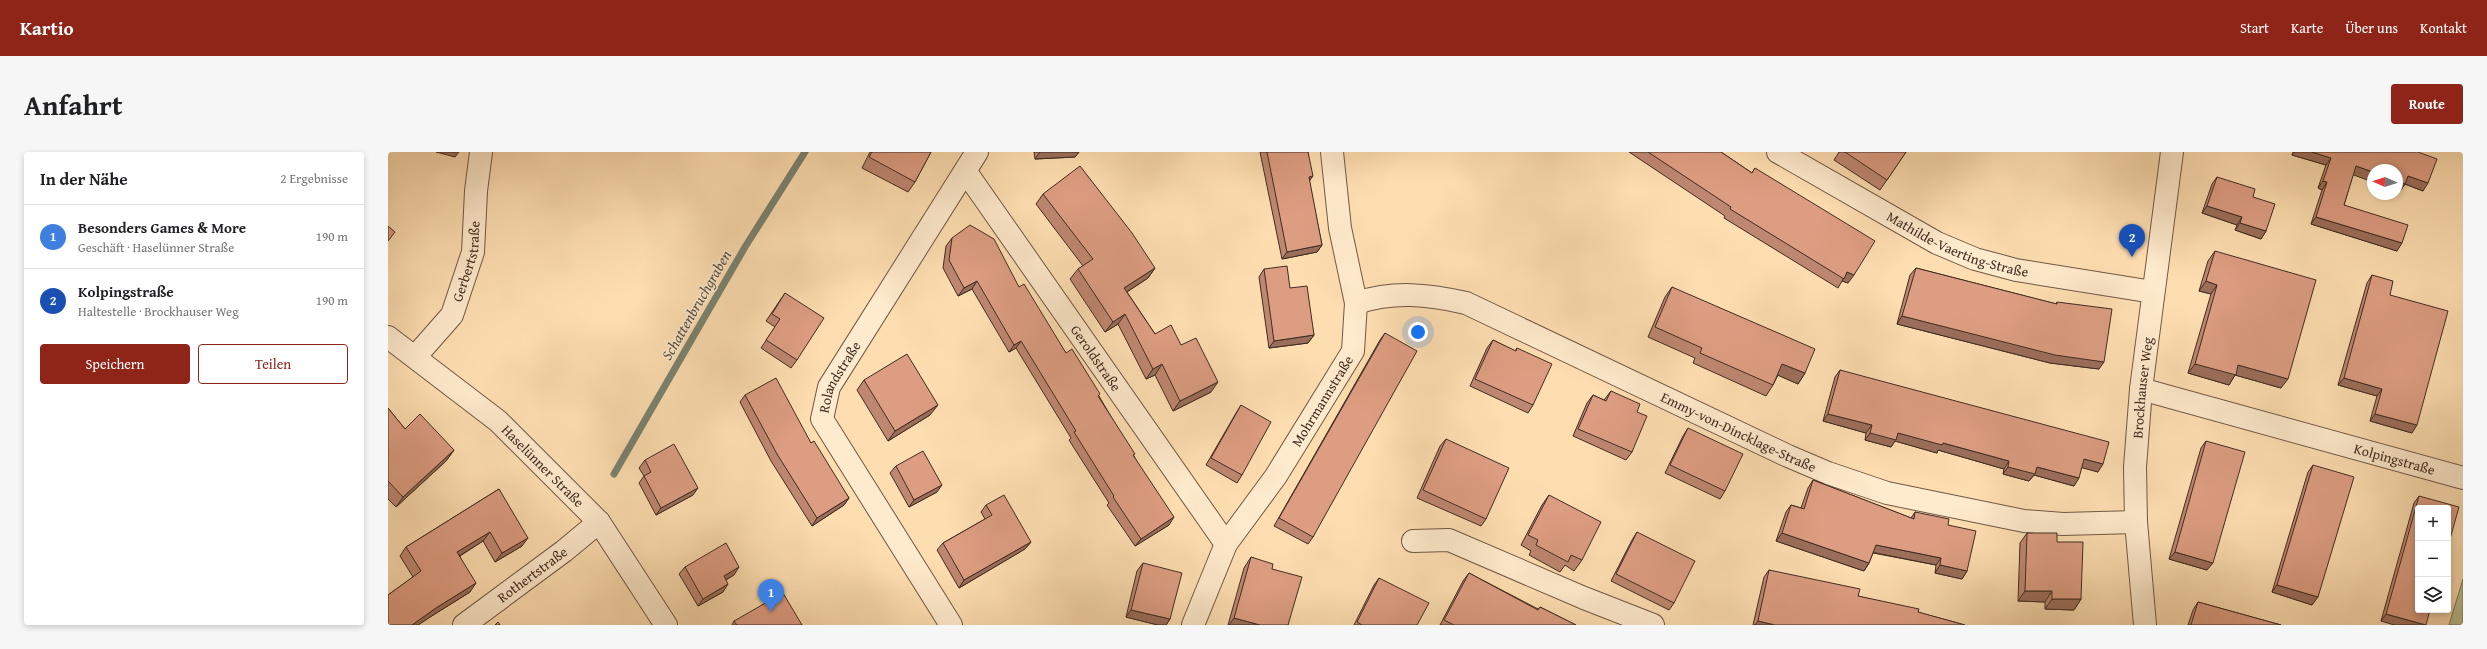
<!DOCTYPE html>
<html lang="de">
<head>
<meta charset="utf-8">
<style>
  body { margin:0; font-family:"Gentium Book Plus",serif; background:#f6f6f6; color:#202124 }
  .controls { position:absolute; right:12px; bottom:12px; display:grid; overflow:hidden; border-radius:4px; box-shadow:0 2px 6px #0003 }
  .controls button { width:36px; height:36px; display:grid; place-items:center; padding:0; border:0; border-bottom:1px solid #e0e0e0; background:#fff; color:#202124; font:20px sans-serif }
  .compass { position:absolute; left:1979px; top:12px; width:36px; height:36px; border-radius:50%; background:#fff; box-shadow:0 2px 6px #0003; rotate:273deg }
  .you { position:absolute; left:1030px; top:180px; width:14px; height:14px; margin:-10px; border:3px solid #fff; border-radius:50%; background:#1a73e8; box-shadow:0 0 0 6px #1a73e833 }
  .badge { display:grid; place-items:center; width:26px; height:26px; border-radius:50%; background:#8f2418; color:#fff; font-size:13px; font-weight:700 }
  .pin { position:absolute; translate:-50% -33px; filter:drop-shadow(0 1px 2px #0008) }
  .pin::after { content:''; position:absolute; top:21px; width:14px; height:12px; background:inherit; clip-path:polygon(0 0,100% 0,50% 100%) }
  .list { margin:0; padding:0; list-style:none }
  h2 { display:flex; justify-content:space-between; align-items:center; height:52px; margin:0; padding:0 16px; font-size:17px }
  h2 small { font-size:13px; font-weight:400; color:#757577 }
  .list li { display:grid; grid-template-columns:26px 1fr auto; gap:12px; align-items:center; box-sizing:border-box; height:64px; padding:0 16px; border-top:1px solid #e0e0e0 }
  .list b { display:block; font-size:15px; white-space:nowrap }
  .list p { margin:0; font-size:13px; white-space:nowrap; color:#757577 }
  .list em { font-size:13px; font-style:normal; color:#757577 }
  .actions { display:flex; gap:8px; padding:12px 16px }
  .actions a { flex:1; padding:9px 0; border:1px solid #8f2418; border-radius:4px; text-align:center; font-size:14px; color:#8f2418 }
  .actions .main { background:#8f2418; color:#fff }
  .icon { flex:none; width:22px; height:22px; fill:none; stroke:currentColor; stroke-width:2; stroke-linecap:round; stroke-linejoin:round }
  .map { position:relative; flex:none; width:2075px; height:473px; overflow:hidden; border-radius:4px }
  header { display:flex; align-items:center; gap:24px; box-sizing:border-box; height:56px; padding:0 20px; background:#8f2418; color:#fff }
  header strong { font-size:19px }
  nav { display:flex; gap:22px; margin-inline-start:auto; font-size:14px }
  .intro { display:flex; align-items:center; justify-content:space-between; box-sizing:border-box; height:96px; padding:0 24px }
  h1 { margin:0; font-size:28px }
  .button { padding:10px 18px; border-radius:4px; background:#8f2418; color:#fff; font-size:14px; font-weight:700 }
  main { display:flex; gap:24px; padding:0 24px }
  aside { flex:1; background:#fff; border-radius:4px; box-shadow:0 2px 6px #0003 }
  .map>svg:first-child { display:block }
</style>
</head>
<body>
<header>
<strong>Kartio</strong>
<nav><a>Start</a><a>Karte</a><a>Über uns</a><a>Kontakt</a></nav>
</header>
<div class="intro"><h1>Anfahrt</h1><a class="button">Route</a></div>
<main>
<aside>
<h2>In der Nähe<small>2 Ergebnisse</small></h2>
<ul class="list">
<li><span class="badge" style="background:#3f7fe0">1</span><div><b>Besonders Games &amp; More</b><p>Geschäft · Haselünner Straße</p></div><em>190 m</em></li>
<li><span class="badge" style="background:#1a4fb4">2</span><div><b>Kolpingstraße</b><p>Haltestelle · Brockhauser Weg</p></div><em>190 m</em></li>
</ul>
<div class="actions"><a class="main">Speichern</a><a>Teilen</a></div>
</aside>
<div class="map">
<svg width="2075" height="473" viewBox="0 0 2075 473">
  <rect width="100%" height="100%" fill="#fedeb1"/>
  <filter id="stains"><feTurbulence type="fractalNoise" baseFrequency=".005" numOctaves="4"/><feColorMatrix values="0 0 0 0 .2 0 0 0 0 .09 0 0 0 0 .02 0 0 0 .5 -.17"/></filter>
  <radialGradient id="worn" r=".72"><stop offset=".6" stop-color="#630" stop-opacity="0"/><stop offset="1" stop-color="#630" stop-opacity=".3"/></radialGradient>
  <path fill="#bac291" stroke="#7d775a" d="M2075,427V473H2061Z"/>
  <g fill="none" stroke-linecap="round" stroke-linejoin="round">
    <path stroke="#7a8371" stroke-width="7" d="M226,322L357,95L417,0"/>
    <g stroke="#705846" stroke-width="24">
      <g id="minor">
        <path id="s1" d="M1390,0L1549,91L1587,107L1628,118L1765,140"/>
        <path id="s2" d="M578,20L838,392"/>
        <path id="s3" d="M968,151C1006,139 1039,142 1078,151L1400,304L1440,321L1499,341L1636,369L1675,372L1748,370"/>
        <path id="s4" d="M27,205L64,163L85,100L88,39L93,0"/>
        <path id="s5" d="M1753,237L2075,326"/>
        <path d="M1025,389L1061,388L1196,446L1265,473"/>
        <path id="s6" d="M76,473L176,399L211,370"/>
        <path id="s7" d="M563,473L434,267L441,235L589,0"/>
        <path id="s8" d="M805,473L838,392L888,324L965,199L968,151L952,76L944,0"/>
        <path id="s9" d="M1757,473L1748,370L1747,315L1753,237L1784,0"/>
      </g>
    </g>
    <g stroke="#705846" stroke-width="24">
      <g id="tertiary">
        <path id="s10" d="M0,185L110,269L211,370L278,473"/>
      </g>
    </g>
    <use href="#minor" stroke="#feeacc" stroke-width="22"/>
    <use href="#tertiary" stroke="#feeacc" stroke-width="22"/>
  </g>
  <g fill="#be8770" stroke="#402c22">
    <path d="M482,0H543L527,30L520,40L474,16Z"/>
    <path d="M646,0H691L687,5L647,7Z"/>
    <path d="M872,0H920L921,29L934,93L929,100L894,107Z"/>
    <path d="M1241,0H1333L1364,21L1367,16L1460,131L1454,129L1450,136L1336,66L1337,64Z"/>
    <path d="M1451,0H1518L1492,38L1446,8Z"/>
    <path d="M1905,0H2030L2035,39L2017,32L2012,39L2009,38V18L1965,22L1956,53L2009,99L1923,72L1934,38L1930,36L1938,13L1904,3Z"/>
    <path d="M1829,25L1865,45L1878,79L1873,87L1847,78L1849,73L1814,61L1824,32Z"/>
    <path d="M655,42L767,116L760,126L739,140L767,182L793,193L823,240L785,259L767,223L758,227L730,172L717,180L682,127L690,117L695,114L648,52Z"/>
    <path d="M564,86L631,135L678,201L711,244L746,304L781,373L747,394L719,353L721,351L681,288L683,286L628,196L621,200L584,137L570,144L555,116L558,94Z"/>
    <path d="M1827,99L1893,236L1847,223L1841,233L1800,221L1823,142L1811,139L1820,109Z"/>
    <path d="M1528,116L1668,152L1669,150L1711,217L1662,211L1509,172L1522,123Z"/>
    <path d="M876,117L902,136L926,183L920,191L881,196L871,125Z"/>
    <path d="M1984,123L2024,281L1982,269L1989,244L1950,233L1979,131Z"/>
    <path d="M1284,135L1417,221L1410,232L1390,223L1385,233L1378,244L1305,211L1307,206L1260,185L1277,145Z"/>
    <path d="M397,141L409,208L403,216L373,196L387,175L378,169Z"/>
    <path d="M997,181L925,385L920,392L886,374L992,188Z"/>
    <path d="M1105,188L1127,199L1129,196L1145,253L1140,261L1082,234L1099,196Z"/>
    <path d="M1452,218L1710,320L1694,315L1686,334L1646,323L1641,329L1615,322L1616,317L1550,298L1549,301L1507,289L1503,295L1477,288L1478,281L1435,269L1447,225Z"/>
    <path d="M476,228L542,263L500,289L469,238Z"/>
    <path d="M1223,239L1249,260L1244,300L1238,308L1185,284L1199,251L1205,243L1216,248Z"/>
    <path d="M357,243L423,291L461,346L456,353L424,374L383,309L352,250Z"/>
    <path d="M853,253L854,323L849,331L818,313L848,261Z"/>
    <path d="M0,256L17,277L66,298L58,309L8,355L0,347Z"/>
    <path d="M1300,276L1337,339L1332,347L1277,321L1295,284Z"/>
    <path d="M1058,287L1098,367L1093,374L1029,346L1052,294Z"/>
    <path d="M1818,289L1819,418L1781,407L1813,296Z"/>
    <path d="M257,308L305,343L268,363L251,331L256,324L251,316Z"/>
    <path d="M1925,313L1924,453L1884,440L1920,320Z"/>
    <path d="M508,314L549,340L521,355L502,321Z"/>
    <path d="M1425,328L1523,366L1527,360L1560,373L1579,419L1574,427L1547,421L1548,413L1485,401L1481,411L1476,419L1388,389L1398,360L1403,353L1413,356L1420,336Z"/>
    <path d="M111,337L134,394L107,410L95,389L72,404L82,440L42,465L30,473H0V443L25,425L12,404L18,395Z"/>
    <path d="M1161,343L1194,408L1186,419L1177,413L1172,420L1141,403L1143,399L1133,393L1154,353Z"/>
    <path d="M2031,344L2030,458L1993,469L2026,351Z"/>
    <path d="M598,353L643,390L637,397L571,436L549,398L555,391L597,367L593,360Z"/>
    <path d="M1249,380L1286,451L1281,458L1223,429L1244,388Z"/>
    <path d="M1639,381L1669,390L1693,447L1686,458L1657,457V450L1630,449L1632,391Z"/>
    <path d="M863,405L884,417L900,473H840L856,416Z"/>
    <path d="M755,411L782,467L778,473H770L738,465L749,419Z"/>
    <path d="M297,415L346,423L338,428L335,440L310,454L291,422Z"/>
    <path d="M1381,418L1470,444L1577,473H1365L1376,425Z"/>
    <path d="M1081,421L1150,457L1152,455L1188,473H1052L1075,429Z"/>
    <path d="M991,426L1029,473H966L986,433Z"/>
    <path d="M1810,450L1893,473H1800L1805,458Z"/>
    <path d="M346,469L414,473H344Z"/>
  </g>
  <g fill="#9b6e5b" stroke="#402c22">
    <path d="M48,0H71L67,5Z"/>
    <path d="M652,0H691L687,5L647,7Z"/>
    <path d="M1906,0H1924L1943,6L1938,13L1904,3Z"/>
    <path d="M1968,14L1985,20V30L1963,22Z"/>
    <path d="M925,24L920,31L921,25Z"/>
    <path d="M2020,24L2040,31L2035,39L2017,32L2012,39L2009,38V29Z"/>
    <path d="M1935,29L1939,30L1934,38L1930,36Z"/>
    <path d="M1819,54L1854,65L1849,73L1814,61Z"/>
    <path d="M1928,65L2014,91L2009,99L1923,72Z"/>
    <path d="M1852,71L1878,79L1873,87L1847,78Z"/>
    <path d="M934,93L929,100L894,107L899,100Z"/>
    <path d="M767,116L760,126L729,146L736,136Z"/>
    <path d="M1459,120L1466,123L1460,131L1454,129Z"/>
    <path d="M589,129L584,137L570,144L576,136Z"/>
    <path d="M1818,129L1829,133L1823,142L1811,139Z"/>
    <path d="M737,162L730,172L717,180L725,170Z"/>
    <path d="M1514,164L1716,210L1711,217L1662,211L1509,172Z"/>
    <path d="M926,183L920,191L881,196L886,189Z"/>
    <path d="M633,189L628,196L621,200L626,193Z"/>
    <path d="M774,212L767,223L758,227L765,217Z"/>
    <path d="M1394,212L1417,221L1410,232L1387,222Z"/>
    <path d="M1807,212L1850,213L1900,227L1893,236L1847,223L1841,233L1800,221Z"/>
    <path d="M1956,226L1994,237L1989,244L1950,233Z"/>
    <path d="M830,230L823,240L785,259L792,249Z"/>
    <path d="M550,253L542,263L500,289L507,279Z"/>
    <path d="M1440,262L1484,273L1478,281L1435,269Z"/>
    <path d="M1987,262L2029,273L2024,281L1982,269Z"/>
    <path d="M1482,281H1510L1555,291L1621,309L1616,317L1550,298L1549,301L1507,289L1503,295L1477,288Z"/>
    <path d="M66,298L58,309L8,355L15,345Z"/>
    <path d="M1696,307L1715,312L1710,320L1691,315Z"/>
    <path d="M1620,315H1649L1691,326L1686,334L1646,323L1641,329L1615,322Z"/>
    <path d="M554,333L549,340L521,355L526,348Z"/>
    <path d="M310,336L305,343L268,363L273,356Z"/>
    <path d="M461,346L456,353L424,374L429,366Z"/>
    <path d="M786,365L781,373L747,394L753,387Z"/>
    <path d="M102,380L95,389L63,409L69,400Z"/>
    <path d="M1394,381L1481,411L1476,419L1388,389Z"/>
    <path d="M140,386L134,394L107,410L114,401Z"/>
    <path d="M643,390L637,397L571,436L576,428Z"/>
    <path d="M1488,393L1553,406L1548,413L1483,400Z"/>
    <path d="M1787,400L1825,411L1819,418L1781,407Z"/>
    <path d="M1552,413L1579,419L1574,427L1547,421Z"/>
    <path d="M351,415L346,423L330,432L336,424Z"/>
    <path d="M88,431L82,440L42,465L30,473H24L48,456Z"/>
    <path d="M340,432L335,440L310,454L315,447Z"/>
    <path d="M1889,433L1930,445L1924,453L1884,440Z"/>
    <path d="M1637,439H1664L1657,450L1630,449Z"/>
    <path d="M1664,447H1693L1686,458L1657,457Z"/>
    <path d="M743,458L782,467L778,473H770L738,465Z"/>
    <path d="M1998,462L2037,473H2006L1993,469Z"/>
    <path d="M846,466L872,473H841Z"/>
    <path d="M1370,469L1387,473H1367Z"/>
  </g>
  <g fill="#dd9d82" stroke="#402c22">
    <path d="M484,0H543L527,30L481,5Z"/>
    <path d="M879,0H920L925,24L921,25L934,93L899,100Z"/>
    <path d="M1260,0H1333L1364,21L1367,16L1487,89L1466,123L1459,120L1456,127L1342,57L1343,55Z"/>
    <path d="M1457,0H1518L1499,28Z"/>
    <path d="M1924,0H2030L2049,7L2040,31L2020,24L2017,32L2009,29V18H1985V20L1968,14L1956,53L2020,73L2014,91L1928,65L1939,30L1935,29L1943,6Z"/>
    <path d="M692,14L744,81L767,116L736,136L767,182L783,173L793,193L808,186L830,230L792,249L774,212L765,217L737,162L725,170L690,117L705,107L655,42Z"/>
    <path d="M1829,25L1867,37L1865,45L1887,52L1878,79L1852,71L1854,65L1819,54Z"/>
    <path d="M582,73L606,87L631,135L636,132L678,201L684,197L712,242L710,244L747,302L745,303L786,365L753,387L725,345L726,344L686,280L688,279L633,189L626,193L589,129L576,136L561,108L564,86Z"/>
    <path d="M0,74L7,80L0,89Z"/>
    <path d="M1827,99L1928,128L1900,227L1850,213L1848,223L1807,212L1829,133L1818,129Z"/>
    <path d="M899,114L902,136L919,134L926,183L886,189L876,117Z"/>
    <path d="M1528,116L1669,152V150L1724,157L1716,210L1667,203L1514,164Z"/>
    <path d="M1984,123L2005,129L2002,143L2060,159L2029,273L1987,262L1994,237L1956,226Z"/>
    <path d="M1284,135L1427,197L1417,221L1394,212L1385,233L1312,201L1314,196L1267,175Z"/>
    <path d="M397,141L436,166L409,208L378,188L392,167L384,162Z"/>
    <path d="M997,181L1029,199L925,385L891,366Z"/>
    <path d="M1105,188L1128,199L1129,196L1164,212L1145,253L1087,227Z"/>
    <path d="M519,202L550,253L507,279L476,228Z"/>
    <path d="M1452,218L1721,290L1715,312L1696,307L1691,326L1649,315L1647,322L1620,315L1621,309L1555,291L1554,293L1510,281L1508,288L1482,281L1484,273L1440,262Z"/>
    <path d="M388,226L423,291L426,289L461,346L429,366L389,302L357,243Z"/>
    <path d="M1223,239L1252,252L1249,260L1259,264L1244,300L1190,277L1205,243L1218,249Z"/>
    <path d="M853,253L883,270L854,323L823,306Z"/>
    <path d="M0,256L17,277L32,262L66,298L15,345L0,329Z"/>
    <path d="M1300,276L1355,302L1337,339L1282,313Z"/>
    <path d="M1058,287L1121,316L1098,367L1035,338Z"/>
    <path d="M1818,289L1857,300L1825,411L1787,400Z"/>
    <path d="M286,292L310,336L273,356L256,324L263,320L257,308Z"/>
    <path d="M535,299L554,333L526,348L508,314Z"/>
    <path d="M1925,313L1966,325L1930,445L1889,433Z"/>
    <path d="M1425,328L1526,367L1527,360L1561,367L1560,373L1588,379L1579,419L1552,413L1553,406L1488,393L1481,411L1394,381L1403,353L1416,357Z"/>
    <path d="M111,337L140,386L114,401L102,380L69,400L88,431L48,456L24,473H1L0,471V443L33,419L18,395Z"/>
    <path d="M616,343L643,390L576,428L555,391L604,363L598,353Z"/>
    <path d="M1161,343L1213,370L1194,408L1183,403L1180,410L1148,393L1150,388L1140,383Z"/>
    <path d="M2031,344L2071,355L2060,394V356H2030V458H2042L2038,473L1998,462Z"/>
    <path d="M1249,380L1307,409L1286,451L1228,422Z"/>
    <path d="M1639,381H1669V390H1695L1693,447H1664V439H1637Z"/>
    <path d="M338,391L351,415L336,424L340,432L315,447L297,415Z"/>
    <path d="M863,405L885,412L884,417L914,425L900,473H872L846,466Z"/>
    <path d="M755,411L794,421L782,467L743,458Z"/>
    <path d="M1381,418L1472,437L1470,444L1531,457L1530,460L1577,473H1387L1370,469Z"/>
    <path d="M1081,421L1150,458L1152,455L1188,473H1066L1056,468Z"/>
    <path d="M991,426L1041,451L1029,473H974L969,470Z"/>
    <path d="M395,441L414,473H349L346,469Z"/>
    <path d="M1810,450L1893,473H1803Z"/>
    <path d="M110,470L112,473H107Z"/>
  </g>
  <g text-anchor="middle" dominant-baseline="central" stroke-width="3" stroke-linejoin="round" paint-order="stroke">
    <g font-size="14" fill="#402c22" stroke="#feeacc">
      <text stroke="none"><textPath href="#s1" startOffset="203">Mathilde-Vaerting-Straße</textPath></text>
      <text stroke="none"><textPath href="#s4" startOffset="112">Gerbertstraße</textPath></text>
      <text stroke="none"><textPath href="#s2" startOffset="227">Geroldstraße</textPath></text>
      <text stroke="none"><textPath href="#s7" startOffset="289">Rolandstraße</textPath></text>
      <text stroke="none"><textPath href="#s9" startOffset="238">Brockhauser Weg</textPath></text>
      <text stroke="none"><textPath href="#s8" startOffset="260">Mohrmannstraße</textPath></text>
      <text stroke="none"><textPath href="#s3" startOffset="413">Emmy-von-Dincklage-Straße</textPath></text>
      <text stroke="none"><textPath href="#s5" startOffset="263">Kolpingstraße</textPath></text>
      <text stroke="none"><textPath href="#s10" startOffset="202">Haselünner Straße</textPath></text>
      <text stroke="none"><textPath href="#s6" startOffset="85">Rothertstraße</textPath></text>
    </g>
    <g font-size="15" font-style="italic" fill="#585043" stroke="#feeacc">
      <text transform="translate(308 153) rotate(-60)">Schattenbruchgraben</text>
    </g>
  </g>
  <rect width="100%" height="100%" filter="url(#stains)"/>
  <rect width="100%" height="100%" fill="url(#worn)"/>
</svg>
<div class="controls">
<button>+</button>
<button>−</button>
<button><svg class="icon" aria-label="layers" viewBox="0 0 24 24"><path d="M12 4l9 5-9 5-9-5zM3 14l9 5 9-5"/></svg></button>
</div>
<svg class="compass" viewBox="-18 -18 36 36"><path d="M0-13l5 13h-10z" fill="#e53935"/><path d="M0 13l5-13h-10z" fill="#757577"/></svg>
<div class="you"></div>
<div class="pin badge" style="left:383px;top:460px;background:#3f7fe0">1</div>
<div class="pin badge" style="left:1744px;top:105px;background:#1a4fb4">2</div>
</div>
</main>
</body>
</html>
